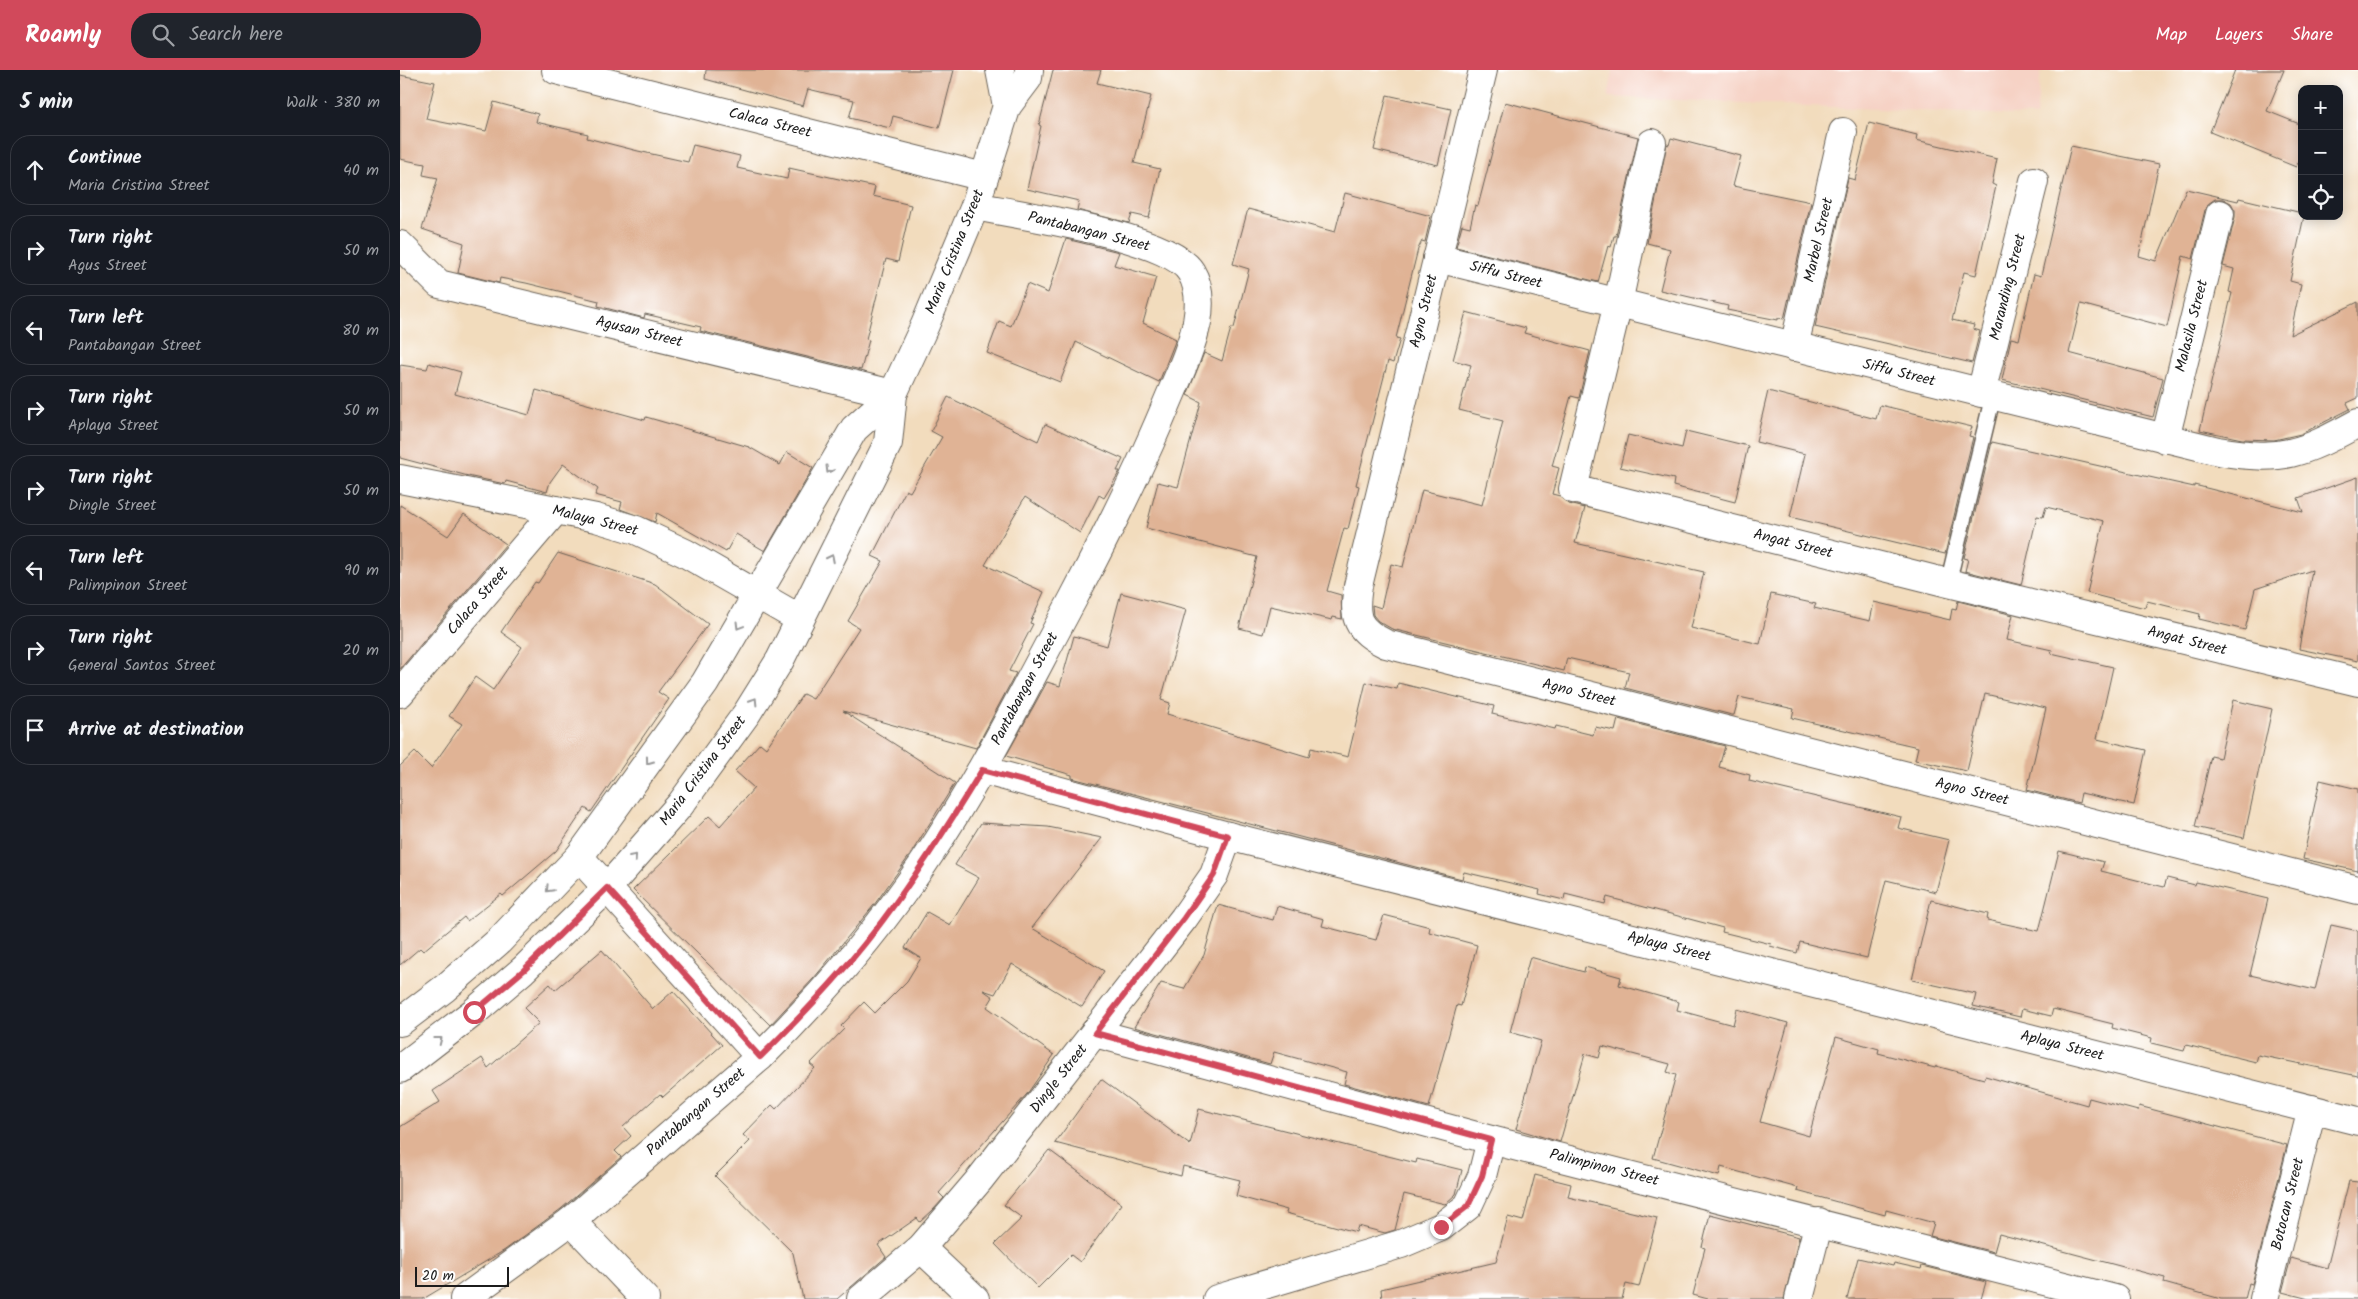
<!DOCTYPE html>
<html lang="en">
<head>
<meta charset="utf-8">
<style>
  body { margin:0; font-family:Kalam,sans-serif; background:#20242c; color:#f1f3f6 }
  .controls { position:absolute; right:15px; top:15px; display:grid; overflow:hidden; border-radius:10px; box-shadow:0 2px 12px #0003 }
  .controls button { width:45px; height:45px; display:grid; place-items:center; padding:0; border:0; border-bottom:1px solid #363941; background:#171b24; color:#f1f3f6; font:25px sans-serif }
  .scale { position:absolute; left:15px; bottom:12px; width:94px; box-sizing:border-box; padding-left:5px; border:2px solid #1c1c1c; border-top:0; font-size:14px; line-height:18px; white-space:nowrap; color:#1c1c1c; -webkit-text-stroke:4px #fff; paint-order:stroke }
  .stop { position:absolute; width:15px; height:15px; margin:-11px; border:4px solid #d1495b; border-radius:50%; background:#fff }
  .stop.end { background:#d1495b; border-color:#fff; box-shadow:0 1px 5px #0008 }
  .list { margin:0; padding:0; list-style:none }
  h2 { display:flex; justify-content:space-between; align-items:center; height:65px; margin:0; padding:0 20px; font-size:21px }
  h2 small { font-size:16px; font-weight:400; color:#9ea1a6 }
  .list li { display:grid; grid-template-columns:32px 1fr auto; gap:15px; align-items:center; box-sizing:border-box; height:70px; margin:0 10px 10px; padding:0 10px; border:1px solid #363941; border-radius:20px }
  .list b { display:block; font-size:19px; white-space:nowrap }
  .list p { margin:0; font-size:16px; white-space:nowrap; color:#9ea1a6 }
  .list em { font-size:16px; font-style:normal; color:#9ea1a6 }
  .icon { flex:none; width:28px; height:28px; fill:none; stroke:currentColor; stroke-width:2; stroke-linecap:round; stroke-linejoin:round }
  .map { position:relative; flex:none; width:1958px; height:1229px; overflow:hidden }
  header { display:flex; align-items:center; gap:30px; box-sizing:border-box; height:70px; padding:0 25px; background:#d1495b; color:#fff }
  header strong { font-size:24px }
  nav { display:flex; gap:28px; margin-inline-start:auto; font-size:18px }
  .search { width:350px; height:45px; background:#20242c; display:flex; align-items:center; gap:12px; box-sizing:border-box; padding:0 18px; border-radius:20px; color:#9ea1a6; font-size:19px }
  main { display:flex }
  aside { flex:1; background:#171b24 }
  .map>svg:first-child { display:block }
</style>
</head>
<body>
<header>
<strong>Roamly</strong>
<div class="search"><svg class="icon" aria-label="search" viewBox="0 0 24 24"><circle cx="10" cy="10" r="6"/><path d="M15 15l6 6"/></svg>Search here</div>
<nav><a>Map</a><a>Layers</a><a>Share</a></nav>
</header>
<main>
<aside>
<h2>5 min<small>Walk · 380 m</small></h2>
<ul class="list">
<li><svg class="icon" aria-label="ahead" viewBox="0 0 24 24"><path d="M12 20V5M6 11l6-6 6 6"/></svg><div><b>Continue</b><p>Maria Cristina Street</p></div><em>40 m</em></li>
<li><svg class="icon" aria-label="right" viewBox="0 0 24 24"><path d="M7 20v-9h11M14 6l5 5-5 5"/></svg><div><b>Turn right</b><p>Agus Street</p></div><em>50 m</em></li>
<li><svg class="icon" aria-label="left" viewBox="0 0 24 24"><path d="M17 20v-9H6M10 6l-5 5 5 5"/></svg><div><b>Turn left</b><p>Pantabangan Street</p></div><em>80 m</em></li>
<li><svg class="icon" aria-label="right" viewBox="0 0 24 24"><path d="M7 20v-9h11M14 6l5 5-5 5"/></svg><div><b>Turn right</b><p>Aplaya Street</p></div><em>50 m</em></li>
<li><svg class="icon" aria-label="right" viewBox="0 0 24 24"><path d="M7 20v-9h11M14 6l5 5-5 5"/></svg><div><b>Turn right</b><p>Dingle Street</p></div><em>50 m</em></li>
<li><svg class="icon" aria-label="left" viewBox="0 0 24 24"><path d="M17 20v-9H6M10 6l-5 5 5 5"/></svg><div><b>Turn left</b><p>Palimpinon Street</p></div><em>90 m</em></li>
<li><svg class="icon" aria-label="right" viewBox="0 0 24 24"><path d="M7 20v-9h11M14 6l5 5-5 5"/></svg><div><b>Turn right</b><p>General Santos Street</p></div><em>20 m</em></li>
<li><svg class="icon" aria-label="arrive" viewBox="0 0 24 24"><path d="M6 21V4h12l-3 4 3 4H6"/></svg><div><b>Arrive at destination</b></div></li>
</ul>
</aside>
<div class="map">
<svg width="1958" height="1229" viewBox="0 0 1958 1229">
  <rect width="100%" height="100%" fill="#fff"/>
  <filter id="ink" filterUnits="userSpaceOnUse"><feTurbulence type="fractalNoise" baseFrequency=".02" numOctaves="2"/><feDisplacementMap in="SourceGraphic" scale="10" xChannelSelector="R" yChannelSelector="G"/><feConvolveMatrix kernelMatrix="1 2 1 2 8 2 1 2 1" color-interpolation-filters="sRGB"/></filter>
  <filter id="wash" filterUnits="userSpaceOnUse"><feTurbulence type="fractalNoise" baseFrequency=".0096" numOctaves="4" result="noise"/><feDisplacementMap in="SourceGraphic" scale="20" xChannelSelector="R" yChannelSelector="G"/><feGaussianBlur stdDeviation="1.12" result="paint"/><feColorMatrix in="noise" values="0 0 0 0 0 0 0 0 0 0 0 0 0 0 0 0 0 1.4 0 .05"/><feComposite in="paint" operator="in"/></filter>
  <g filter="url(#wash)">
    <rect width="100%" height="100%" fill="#f2dcbd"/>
    <path fill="#f6d2c5" d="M1213,0H1641L1636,46L1208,27Z"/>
    <g id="blocks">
      <g fill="#e0b395">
        <path d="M306,0H554L539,58L493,46L490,58L449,48L454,30L408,19L403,36L305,9Z"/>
        <path d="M653,0H701L697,13L751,26L734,93L760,99L749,148L732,144L729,153L677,140L679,131L627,119L641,56L639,55Z"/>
        <path d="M1835,0H1884L1867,41L1902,55V84L1896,97L1810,62Z"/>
        <path d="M0,5L35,12L26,49L86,61L94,32L138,44L136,52L188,64L187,68L238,81L288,92L293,75L340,86L337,98L387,109L389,98L475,117L473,126L511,135L498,192L486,189L466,269L469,270L461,300L300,261L301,257L245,244L244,248L198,236L199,231L126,213L100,208L99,213L58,203L64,173L22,159L38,108L23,105L25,94L0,89Z"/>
        <path d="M987,25L1051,39L1038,95L974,80Z"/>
        <path d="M1105,32L1238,67L1216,166H1214L1211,177L1208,176L1198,212L1056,177L1062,155L1070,157L1075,135L1078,136Z"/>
        <path d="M1469,53L1517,65L1516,70L1597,89L1592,114L1596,116L1576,205L1564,202L1552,250L1574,255L1573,259L1580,261L1572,293L1415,257L1448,108L1455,110Z"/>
        <path d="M1271,68L1341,86L1333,116L1411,132L1384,249L1378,248V250L1327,240L1328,236L1260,220L1270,179L1247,173L1267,74L1269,75Z"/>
        <path d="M1671,76L1759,94L1739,186L1756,191L1786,119L1838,131L1839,128L1902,143V146H1904L1890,211L1901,214L1890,265L1958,232V328L1947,333L1950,339L1901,364L1874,370L1842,369L1800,360L1832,223L1829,222L1834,199L1823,196L1835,147V140L1831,133L1823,129H1815L1808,134L1805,140L1793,189L1783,186L1767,257L1681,234L1669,283L1763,308L1753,347L1602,310L1611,268L1619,270L1634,204L1641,206Z"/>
        <path d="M945,123L1031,146L1025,172L1022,171L1018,179L996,268L1000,269L993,293L988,291L956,415L959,416L948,459L944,458L927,521L941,525L942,549L933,547L932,550L870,536L863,564L839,558L857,487L746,458L758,412L778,417L801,332L787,325L804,283L822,291L831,258H834L849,199L833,194L848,139L935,162Z"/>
        <path d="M666,169L719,182L714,195L756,207L743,253L776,269L759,312L676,272L660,312L587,283L599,251L611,256L627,214L648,223Z"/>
        <path d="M1066,242L1126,258L1124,263L1190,281L1179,328L1171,326L1152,396L1159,398L1152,424L1160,426L1169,434L1185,438L1175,473L1304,502L1291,558L1360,574L1371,524L1416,534L1414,538L1470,551L1474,532L1550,550L1552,539L1556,540L1558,531L1613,545L1607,570L1652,580L1651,583L1713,597L1697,669L1746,680L1734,735L1681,723L1679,733L1627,720L1646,638L1585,624L1567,701L1515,690L1518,677L1392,648L1394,639L1339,627L1334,645H1332L1225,618L1229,602L1167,588L1164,601L992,559L978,551L973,545L972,535L981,538L991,494L1003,497L1022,420L1082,435L1103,351L1059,340L1071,295L1053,290Z"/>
        <path d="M29,293L61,302L55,324L129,345L136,320L245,350L246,347L349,377L380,395L387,382L413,398L365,481L336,464L326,482L257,443L255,452L220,439L222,432L195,425L198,419L163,394L150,412L147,422L106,411L105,414L72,407L0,388V295L27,299Z"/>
        <path d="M1368,321L1476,349L1480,335L1572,357L1569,366L1573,367L1545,484L1390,447L1405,384L1356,372Z"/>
        <path d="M548,327L638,371L645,354L723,389L717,401H720L704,428L699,425L680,463L625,427L585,495L644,522L630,553L633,554L609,601L616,603L576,678L443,641L555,713L510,785L474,835L414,908L370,955L233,820L309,746L320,756L354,718L335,701L360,673L366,678L403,624L413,629L459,558L448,551L483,491L472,486L506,420L510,422L542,367L531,361Z"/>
        <path d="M1286,361L1348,376L1335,432L1273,416L1274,409L1220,397L1228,365L1282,378Z"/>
        <path d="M1592,372L1794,417V415L1903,442L1898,428L1958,407V591L1899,579L1912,500L1855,519L1845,560L1799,549L1800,544L1747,531L1745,538L1687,523L1704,451L1646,437L1643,447L1637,446L1621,515L1565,501L1568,489L1564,488Z"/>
        <path d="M0,435L48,466L64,444L106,474L0,599Z"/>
        <path d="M158,483L255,514L308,554L258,622L269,629L191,742L185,738L156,781L103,826L101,824L67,851L64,847L23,881L20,878L0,895V696L15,682L31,698L62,654L49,646L75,607L93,620L122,577L101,562L135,512L138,513Z"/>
        <path d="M721,523L786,540L761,630L770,633L767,644L909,687L911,678L948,687L966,612L997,619L998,613L1094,636L1092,644L1155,659L1156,656L1193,665L1195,657L1215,661L1218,649L1325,676L1319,697L1350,705L1349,711L1501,747L1498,758L1549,770L1536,822L1486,810L1467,888L1400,872L1397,883L1370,876L1371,874L1322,862L1323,858L1207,827L1205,834L1165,824L1164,830L1139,824L1140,820L1064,802L1062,809L672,708V705L606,686L647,612L660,616L674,566L707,576Z"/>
        <path d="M1833,630L1872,639L1844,768L1795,757L1811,686L1820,688Z"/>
        <path d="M1920,710L1958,719V801L1903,789Z"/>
        <path d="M581,753L648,757L702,768L632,858L704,901L682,937L612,894L595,924L583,920L593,927L587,937L654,985L627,1024L539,1123L544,1128L533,1140L520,1152L517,1148L478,1175L486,1187L437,1229H403L393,1183L315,1106L350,1071L343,1065L372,1035L376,1039L415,998L410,994L444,959L441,956L464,932L475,943L507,911L521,888L505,878L527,842L550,855L579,808L555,795Z"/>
        <path d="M1659,781L1704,792L1701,801L1764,817L1767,808L1795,815L1796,812L1868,829L1850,905L1915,920L1931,855L1958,861V1006L1858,985L1856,992L1786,975L1784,981L1751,973L1752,968L1712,958L1713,954L1653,939L1651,946L1622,939L1620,947L1573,936L1576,924L1512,910L1531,830L1588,844L1587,850L1639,861Z"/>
        <path d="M818,835L873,850L877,836L924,849L922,856L976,870L984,845L1030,857L1029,862L1077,875L1061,936L1057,935L1029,1037L944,1014L947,1002L874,982L870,994L734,957L761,913L784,919L804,885Z"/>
        <path d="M202,880L253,939L273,921L322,975L263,1027L260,1024L223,1057L231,1066L215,1081L221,1087L161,1139L105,1180L23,1229H0V1057L40,1032L33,1021L82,988L88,998L139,953L124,938L150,914L155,920Z"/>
        <path d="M1130,887L1184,902L1185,897L1221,907L1219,915L1279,932L1277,940L1333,955L1337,939L1388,953L1360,1052L1409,1066L1436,967L1479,979L1478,983L1535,998L1536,996L1584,1009L1585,1006L1687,1035L1689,1028L1738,1041L1739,1036L1887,1075L1852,1214L1849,1213L1845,1229H1821L1764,1213L1765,1208L1599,1164L1594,1182L1530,1166L1534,1153L1486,1140L1485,1145L1397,1121L1398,1118L1321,1097L1319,1106L1253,1088L1276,1005L1267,1002L1270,994L1202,976L1199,988L1185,984L1160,1072L1116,1059L1141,971L1110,962Z"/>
        <path d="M701,1009L790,1075L799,1039L1016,1093L1017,1089L1062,1100L1056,1124L1045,1134L1004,1124L995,1160L985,1163L958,1156L956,1162L886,1143L887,1140L836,1126L840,1110L783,1096L781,1106L655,1073Z"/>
        <path d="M649,1080L722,1134L680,1192L671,1185L638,1218L595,1174L622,1148L604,1135Z"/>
        <path d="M1135,1105L1171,1114L1168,1127L1257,1148L1239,1217L1226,1214L1222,1229H982L981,1219L1096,1192L1108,1147L1123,1151Z"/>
        <path d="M1949,1111L1958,1112V1229H1909L1882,1222L1891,1188L1927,1198Z"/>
        <path d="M1310,1144L1399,1167L1384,1229H1308L1293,1225L1305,1178L1302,1177Z"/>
        <path d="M1458,1188L1493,1196L1494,1193L1521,1199L1522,1196L1586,1212L1581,1229H1447Z"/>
      </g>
    </g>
  </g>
  <g filter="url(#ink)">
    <use href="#blocks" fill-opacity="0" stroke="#675f54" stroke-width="1"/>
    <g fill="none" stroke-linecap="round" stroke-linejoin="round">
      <g stroke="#675f54" stroke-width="18">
        <path id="service" d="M1548,513L1593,326"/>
      </g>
      <g stroke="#675f54" stroke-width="30">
        <g id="minor">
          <path d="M156,0L584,107"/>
          <path d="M600,0L607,36"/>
          <path d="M1083,0L958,516C953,548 956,559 986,574L1958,820"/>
          <path d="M1252,73L1218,233L1173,419L1548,513L1958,612"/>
          <path d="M0,175L39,214L493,324"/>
          <path d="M1037,188L1818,381C1883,392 1901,384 1958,353"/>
          <path d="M1394,277L1443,62"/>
          <path d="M1581,323L1634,111"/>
          <path d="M1765,369L1820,144"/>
          <path d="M0,409L196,448L236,460L285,483L400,549"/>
          <path d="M0,623L156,440"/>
          <path d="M582,700L828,766L1958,1051"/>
          <path d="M179,787L360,987"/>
          <path d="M0,952L45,918L99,871L179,787L305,613L454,359L493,324"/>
          <path d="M695,963L1091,1070L1715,1229"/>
          <path d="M0,999L74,942L123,900L207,818L280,735L347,643L380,590L488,373L493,324L525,255L575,136L607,36L628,8L629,0"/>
          <path d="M171,1151L245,1229"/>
          <path d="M521,1178L575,1229"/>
          <path d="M64,1229L171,1151L360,987C420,928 476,863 523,794C580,710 625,618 673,529C705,468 736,407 763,343C775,313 790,284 797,252C800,235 800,217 791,202C770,166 619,145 575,136"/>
          <path d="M461,1229L521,1178L580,1109L784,848L814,805L828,766"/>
          <path d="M817,1229L1001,1174L1041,1157L1068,1136L1082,1106L1091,1070"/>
          <path d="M1399,1229L1419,1152"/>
          <path d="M1864,1229L1912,1039"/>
        </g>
      </g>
      <use href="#service" stroke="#fff" stroke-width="15"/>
      <use href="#minor" stroke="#fff" stroke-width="28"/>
    </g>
    <defs><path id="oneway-chevron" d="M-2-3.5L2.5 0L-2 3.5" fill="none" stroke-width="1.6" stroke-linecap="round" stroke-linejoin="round" transform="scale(1.25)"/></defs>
    <g stroke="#999">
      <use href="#oneway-chevron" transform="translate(429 400) rotate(121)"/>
      <use href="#oneway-chevron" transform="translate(431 488) rotate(-63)"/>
      <use href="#oneway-chevron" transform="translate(339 556) rotate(121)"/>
      <use href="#oneway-chevron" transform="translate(354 631) rotate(-58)"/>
      <use href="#oneway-chevron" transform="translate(249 691) rotate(126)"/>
      <use href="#oneway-chevron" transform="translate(234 787) rotate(-49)"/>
      <use href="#oneway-chevron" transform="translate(149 819) rotate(134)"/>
      <use href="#oneway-chevron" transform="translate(39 970) rotate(-38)"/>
    </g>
  </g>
  <g fill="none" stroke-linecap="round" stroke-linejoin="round" filter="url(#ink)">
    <path stroke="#d1495b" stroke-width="6" d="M74,942L124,900L207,818L360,987C401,947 449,896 483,850C519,802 551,751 582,700L828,766L814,805L784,848L695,963L1091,1070L1082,1106L1068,1136L1041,1157"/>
  </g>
  <g text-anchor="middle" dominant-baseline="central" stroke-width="5" stroke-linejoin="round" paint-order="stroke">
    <g font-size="15" fill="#1c1c1c" stroke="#fff">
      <text transform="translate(370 53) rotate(14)">Calaca Street</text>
      <text transform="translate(689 162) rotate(14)">Pantabangan Street</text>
      <text transform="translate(1419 170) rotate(-77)">Marbel Street</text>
      <text transform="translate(555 182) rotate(-68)">Maria Cristina Street</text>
      <text transform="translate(1106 205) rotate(14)">Siffu Street</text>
      <text transform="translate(1608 217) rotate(-76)">Maranding Street</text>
      <text transform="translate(1024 241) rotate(-76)">Agno Street</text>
      <text transform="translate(1792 256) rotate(-76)">Malasila Street</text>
      <text transform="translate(239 262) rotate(14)">Agusan Street</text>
      <text transform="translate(1499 303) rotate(14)">Siffu Street</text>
      <text transform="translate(195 451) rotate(14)">Malaya Street</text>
      <text transform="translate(1393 474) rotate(14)">Angat Street</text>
      <text transform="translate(78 531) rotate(-49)">Calaca Street</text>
      <text transform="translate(1787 571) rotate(14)">Angat Street</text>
      <text transform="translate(625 619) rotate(-62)">Pantabangan Street</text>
      <text transform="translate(1179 623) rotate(14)">Agno Street</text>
      <text transform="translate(303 701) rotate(-53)">Maria Cristina Street</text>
      <text transform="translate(1572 722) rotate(14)">Agno Street</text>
      <text transform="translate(1269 877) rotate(14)">Aplaya Street</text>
      <text transform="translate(1662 976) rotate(14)">Aplaya Street</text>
      <text transform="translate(659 1009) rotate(-52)">Dingle Street</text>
      <text transform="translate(296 1042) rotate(-41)">Pantabangan Street</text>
      <text transform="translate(1204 1098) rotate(14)">Palimpinon Street</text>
      <text transform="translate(1888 1134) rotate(-76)">Botocan Street</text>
    </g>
  </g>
</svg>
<div class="controls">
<button>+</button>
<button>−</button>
<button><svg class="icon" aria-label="locate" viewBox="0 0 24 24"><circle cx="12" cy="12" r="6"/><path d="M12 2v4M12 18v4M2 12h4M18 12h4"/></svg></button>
</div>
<div class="scale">20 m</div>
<div class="stop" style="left:74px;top:942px"></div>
<div class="stop end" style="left:1041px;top:1157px"></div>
</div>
</main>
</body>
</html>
